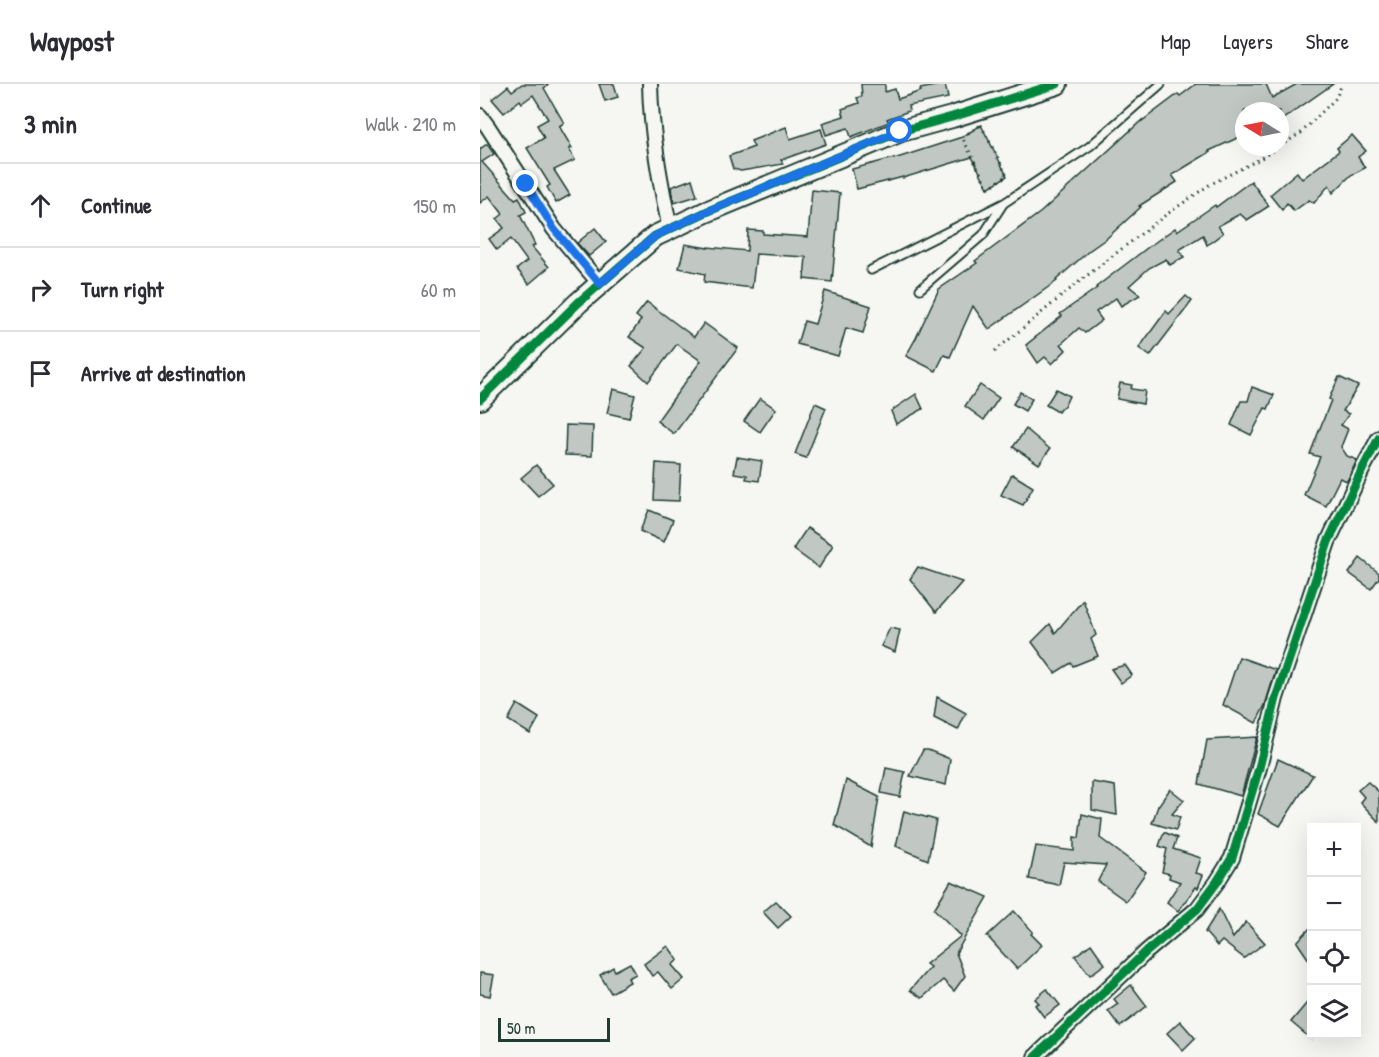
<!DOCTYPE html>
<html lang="en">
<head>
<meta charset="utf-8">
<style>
  body { margin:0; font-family:"Patrick Hand",sans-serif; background:#f2f2f3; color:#2b2b33 }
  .controls { position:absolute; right:18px; bottom:18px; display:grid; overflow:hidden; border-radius:0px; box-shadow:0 6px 24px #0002 }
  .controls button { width:54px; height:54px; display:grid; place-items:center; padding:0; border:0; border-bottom:2px solid #e1e1e2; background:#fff; color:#2b2b33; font:30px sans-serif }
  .compass { position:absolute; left:755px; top:18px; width:54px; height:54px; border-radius:50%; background:#fff; box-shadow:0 6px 24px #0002; rotate:280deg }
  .scale { position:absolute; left:18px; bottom:15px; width:112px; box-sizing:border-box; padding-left:6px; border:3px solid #1f3d34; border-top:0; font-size:16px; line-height:21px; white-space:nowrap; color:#1f3d34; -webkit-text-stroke:4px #f6f6f2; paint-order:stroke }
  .stop { position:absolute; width:18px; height:18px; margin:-14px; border:4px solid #1a73e8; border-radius:50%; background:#fff }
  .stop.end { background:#1a73e8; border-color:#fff; box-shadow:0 2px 6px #0008 }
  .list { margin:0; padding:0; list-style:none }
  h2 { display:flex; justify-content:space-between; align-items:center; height:78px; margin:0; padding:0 24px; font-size:26px }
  h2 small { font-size:20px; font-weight:400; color:#7c7c81 }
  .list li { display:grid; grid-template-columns:39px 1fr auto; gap:18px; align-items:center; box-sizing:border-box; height:84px; padding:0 24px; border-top:2px solid #e1e1e2 }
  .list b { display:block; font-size:22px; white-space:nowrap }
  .list em { font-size:20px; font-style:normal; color:#7c7c81 }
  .icon { flex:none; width:33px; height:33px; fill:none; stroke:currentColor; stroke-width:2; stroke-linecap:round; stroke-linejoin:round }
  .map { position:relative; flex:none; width:899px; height:973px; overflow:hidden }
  header { display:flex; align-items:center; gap:36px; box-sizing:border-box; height:84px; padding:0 30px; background:#fff; border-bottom:2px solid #e1e1e2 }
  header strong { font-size:28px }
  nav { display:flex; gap:33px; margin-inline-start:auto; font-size:21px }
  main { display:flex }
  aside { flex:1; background:#fff }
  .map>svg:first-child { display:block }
</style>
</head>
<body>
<header>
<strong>Waypost</strong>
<nav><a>Map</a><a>Layers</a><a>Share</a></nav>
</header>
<main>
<aside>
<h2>3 min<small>Walk · 210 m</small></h2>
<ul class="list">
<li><svg class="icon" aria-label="ahead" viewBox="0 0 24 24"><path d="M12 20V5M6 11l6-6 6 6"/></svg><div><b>Continue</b></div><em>150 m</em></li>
<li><svg class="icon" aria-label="right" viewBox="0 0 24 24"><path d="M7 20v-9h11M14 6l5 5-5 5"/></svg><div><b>Turn right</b></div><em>60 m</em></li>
<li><svg class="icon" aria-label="arrive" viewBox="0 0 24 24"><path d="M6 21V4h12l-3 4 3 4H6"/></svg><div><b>Arrive at destination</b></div></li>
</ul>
</aside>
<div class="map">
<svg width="899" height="973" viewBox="0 0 899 973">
  <rect width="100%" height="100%" fill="#f6f6f2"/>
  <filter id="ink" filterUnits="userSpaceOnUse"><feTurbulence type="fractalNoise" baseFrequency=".0167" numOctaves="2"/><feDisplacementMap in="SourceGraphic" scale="12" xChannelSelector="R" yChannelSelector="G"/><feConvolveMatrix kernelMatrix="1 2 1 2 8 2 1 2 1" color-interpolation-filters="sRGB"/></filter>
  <g filter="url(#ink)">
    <g fill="#c1c8c3" stroke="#1f3d34" stroke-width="1.5">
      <path d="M42,0H69L64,4L84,39L79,42L92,64L89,65L95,76L74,86L90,111L76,119L67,103L70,101L47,64L64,54L57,41L68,35L53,11L42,19L40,16L24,29L12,15L28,2L32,7Z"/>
      <path d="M119,0H134L138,13L125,17Z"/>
      <path d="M381,0H405V8L415,5L418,15L441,7L440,5L465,0L468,14L428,22L429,27L407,35L409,38L371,53L368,44L346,51L342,39L364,32L362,25L379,19L377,14L382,12Z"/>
      <path d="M716,0H786L792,14L817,0H853L800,37V27H764V51L729,67L730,68L692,91L697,98L659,122L661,123L627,154L610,166L576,196L577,197L509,245L493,222L470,273L464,271L456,287L426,272L436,254L459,205L497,179L495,177L561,128L662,36V37L698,10L700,12Z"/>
      <path d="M501,41L527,92L508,104L492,73L423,94V93L377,105L372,85L414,74V75L482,53Z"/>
      <path d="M306,43L310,55L341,45L346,60L301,76L303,80L261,87L253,85L249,72L274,63L271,57Z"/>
      <path d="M872,51L886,67L878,73L885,84L871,91L853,109L849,101L834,119L829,116L814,127L807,119L802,126L790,111L817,88L822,95L859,67L857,64Z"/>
      <path d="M7,60L14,70L2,78L35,115L39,113L46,128L40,131L55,161L52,163L69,183L49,200L37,185L47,177L31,155L17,166L9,155L24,144L17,135L23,130L9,112L0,119V65Z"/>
      <path d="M212,95L217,112L194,119L191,103Z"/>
      <path d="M771,97L789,122L767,136L760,130L738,142L743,149L727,161L723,151L699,166L704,173L690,181L686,175L669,184L649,202L660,211L641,222L636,214L616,228L622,236L605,249L599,244L581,260L586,266L572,280L565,273L558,279L546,261L582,232L580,230L617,204L616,203L667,164L695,144L697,147L735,121L736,123Z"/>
      <path d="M332,106L360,109L352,198L324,195L326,173L276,170L272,204L224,198L225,190L199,184L205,160L228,164V163L267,167L268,146L283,147V150L328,153Z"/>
      <path d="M115,144L126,158L109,172L97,159Z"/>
      <path d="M345,207L391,222L383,249L366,244L358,272L317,260L324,237L335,240Z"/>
      <path d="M706,212L712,217L670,272L659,264L686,227L689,230Z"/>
      <path d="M167,218L214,253L224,239L258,264L194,350L177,337L190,319L191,320L190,319L221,277L197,260L168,298L151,282L166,264L149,253L161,236L156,232Z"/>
      <path d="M859,293L878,302L863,327L869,330L861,341L868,345L861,363L867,372L877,376L867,397L860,394L846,422L824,411L840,373L830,370L851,316L849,315Z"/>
      <path d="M640,299L652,301L651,305L665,307L663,320L637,315Z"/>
      <path d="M500,301L519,314L504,336L485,322Z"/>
      <path d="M772,303L794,311L788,325L785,324L771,351L751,341L761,317H768Z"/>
      <path d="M133,305L155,311L149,334L127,329Z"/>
      <path d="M576,305L589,312L584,323L581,324L578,328L566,321Z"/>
      <path d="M540,308L552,315L545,327L533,320Z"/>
      <path d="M436,310L443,325L416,340L411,327Z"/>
      <path d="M280,314L296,325L280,348L264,337Z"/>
      <path d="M335,319L346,324L326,374L315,370Z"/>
      <path d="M86,341L113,342L112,372L85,371Z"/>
      <path d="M546,345L570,365L559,380L533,363Z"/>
      <path d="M257,373L282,377L279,397L266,395L267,391L254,389Z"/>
      <path d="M176,379L201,381L199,417L174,416Z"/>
      <path d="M56,381L73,400L58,412L41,394Z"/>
      <path d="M532,390L553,403L543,421L521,411Z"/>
      <path d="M169,426L193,436L184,458L160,447Z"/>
      <path d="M327,444L353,461L339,484L313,465Z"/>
      <path d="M880,474L899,489V494L891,505L869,489Z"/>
      <path d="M438,483L482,498L456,528L430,495Z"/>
      <path d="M603,516L616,551L611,555L618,572L593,582L591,579L575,589L552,558L570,540L575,549Z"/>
      <path d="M410,544L420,546L415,568L401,562Z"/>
      <path d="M759,573L796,586L785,621L776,639L743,621Z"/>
      <path d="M645,581L652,591L641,599L631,585Z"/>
      <path d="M457,613L486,629L478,646L454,634Z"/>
      <path d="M37,620L59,634L50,650L28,636Z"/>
      <path d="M777,653L761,712L719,700L727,656Z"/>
      <path d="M443,666H448L470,675L466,701L430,692Z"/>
      <path d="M798,675L833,691L800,742L778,730Z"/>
      <path d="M406,684L425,688L420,713L401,709Z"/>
      <path d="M366,696L399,713L391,763L354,741Z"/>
      <path d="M612,698L635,702L637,731L612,726Z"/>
      <path d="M888,698L899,708V738L880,718L884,713L878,706Z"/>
      <path d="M690,705L704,716L692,730L700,733L696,746L672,739L678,722Z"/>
      <path d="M424,727L456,736L448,776L416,762Z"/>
      <path d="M602,730L622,735L620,754L666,788L646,817L618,797L626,781L584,778L579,801L549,795L556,762L594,767V753L599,754Z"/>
      <path d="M684,748L697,754L693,765L721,774L716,789L723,791L718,804L716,803L698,827L687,818L700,798L689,794L690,790L682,788L687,765L679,762Z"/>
      <path d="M471,797L508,813L476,869L485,892L474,907L463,896L442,914L430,906L450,883L446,880L481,852L454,825Z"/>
      <path d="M296,817L311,832L298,844L283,828Z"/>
      <path d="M739,825L753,854L766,838L785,859L764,874L742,857L737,862L725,848Z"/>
      <path d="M534,827L553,848L551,850L562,861L537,885L507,852Z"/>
      <path d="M831,843V879L817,858Z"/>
      <path d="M611,860L625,880L610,891L595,872Z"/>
      <path d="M188,862L198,876L192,881L204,895L192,905L178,888L172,892L164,880Z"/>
      <path d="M150,879L156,890L148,894L150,898L131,909L120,891L133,883L135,887Z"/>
      <path d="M0,889L14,891L10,912L0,910Z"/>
      <path d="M651,901L667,922L640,943L628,927L638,920L634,915Z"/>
      <path d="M567,905L580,921L564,933L555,921L559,919L555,915Z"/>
      <path d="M831,914V955L811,938Z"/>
      <path d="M700,937L715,954L703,966L687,949Z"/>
    </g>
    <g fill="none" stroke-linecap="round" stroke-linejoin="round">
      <g stroke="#1f3d34" stroke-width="11">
        <g id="lane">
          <path d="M391,186L524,119L610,62L681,0"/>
          <path d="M440,205L503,151L523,120"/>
        </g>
      </g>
      <g stroke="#1f3d34" stroke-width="18">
        <g id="street">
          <path d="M170,0C171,49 180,97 190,145"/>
          <path d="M0,32L8,43L74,145L120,200"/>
          <path d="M555,973L666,868L717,825L737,798L752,774L779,684L796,614L848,458L883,384L899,354"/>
        </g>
      </g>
      <g stroke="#1f3d34" stroke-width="24">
        <path id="secondary" d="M0,315L98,219L175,152L226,128L421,47L472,33L577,0"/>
      </g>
      <g stroke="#1f3d34" stroke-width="3" stroke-dasharray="1.5 4.5" stroke-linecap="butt">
        <path d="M501,41L527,92L508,104L482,53Z"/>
        <path d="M800,62L821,49L856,14L862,0"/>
        <path d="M515,267L600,197L683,133L729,101L778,76L799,63"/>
      </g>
      <use href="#lane" stroke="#f6f6f2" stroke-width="7"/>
      <use href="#street" stroke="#f6f6f2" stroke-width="14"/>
      <use href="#secondary" stroke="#f6f6f2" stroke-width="20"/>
      <g stroke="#f6f6f2" stroke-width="13">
        <g id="cycleway">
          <path d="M0,315L98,219L175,152L226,128L421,47L472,33L577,0"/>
          <path d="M555,973L666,868L717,825L737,798L752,774L779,684L796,614L848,458L883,384L899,354"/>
        </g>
      </g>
      <use href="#cycleway" stroke="#00873e" stroke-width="9"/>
    </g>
  </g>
  <g fill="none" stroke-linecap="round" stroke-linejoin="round" filter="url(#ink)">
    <path stroke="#1a73e8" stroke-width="8" d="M46,100L74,145L120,200L175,152L226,128L420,47"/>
  </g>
</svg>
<div class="controls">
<button>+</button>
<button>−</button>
<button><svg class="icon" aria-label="locate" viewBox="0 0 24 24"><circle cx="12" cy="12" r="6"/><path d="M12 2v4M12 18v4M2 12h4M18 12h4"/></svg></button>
<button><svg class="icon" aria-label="layers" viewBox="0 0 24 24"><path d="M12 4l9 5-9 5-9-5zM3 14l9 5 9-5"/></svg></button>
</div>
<svg class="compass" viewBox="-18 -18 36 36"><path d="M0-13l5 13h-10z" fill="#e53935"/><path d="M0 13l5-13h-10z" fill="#7c7c81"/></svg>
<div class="scale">50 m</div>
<div class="stop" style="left:420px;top:47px"></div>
<div class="stop end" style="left:46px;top:100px"></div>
</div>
</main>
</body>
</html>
